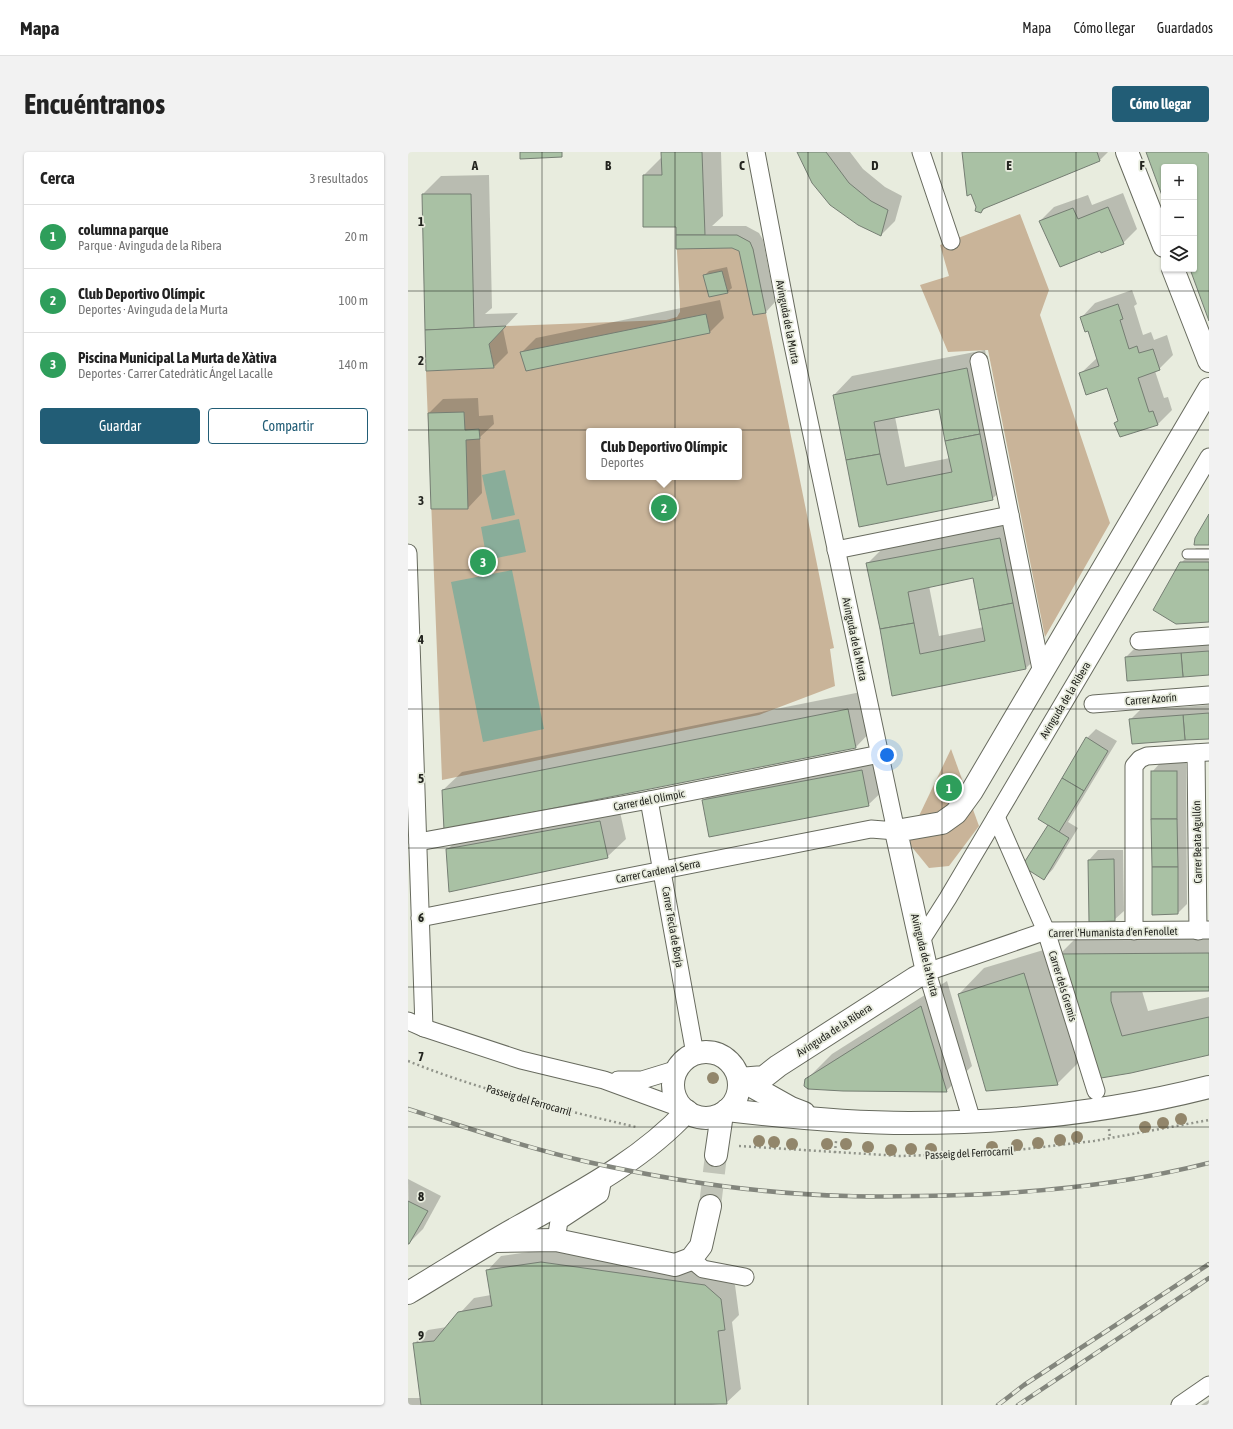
<!DOCTYPE html>
<html lang="es">
<head>
<meta charset="utf-8">
<style>
  body { margin:0; font-family:"Asap Condensed",sans-serif; background:#f2f2f2; color:#222 }
  .controls { position:absolute; right:12px; top:12px; display:grid; overflow:hidden; border-radius:4px; box-shadow:0 1px 3px #0004 }
  .controls button { width:36px; height:36px; display:grid; place-items:center; padding:0; border:0; border-bottom:1px solid #e0e0e0; background:#fff; color:#222; font:20px sans-serif }
  .you { position:absolute; left:479px; top:603px; width:14px; height:14px; margin:-10px; border:3px solid #fff; border-radius:50%; background:#1a73e8; box-shadow:0 0 0 6px #1a73e833 }
  .badge { display:grid; place-items:center; width:26px; height:26px; border-radius:50%; background:#225d76; color:#fff; font-size:13px; font-weight:700 }
  .pin { position:absolute; translate:-50% -50%; border:2px solid #fff; box-shadow:0 1px 4px #0006 }
  .popup { position:absolute; left:178px; top:276px; width:156px; height:52px; box-sizing:border-box; display:grid; place-content:center; border-radius:4px; background:#fff; filter:drop-shadow(0 1px 3px #0005); font-size:13px; white-space:nowrap; color:#767676 }
  .popup b { font-size:15px; color:#222 }
  .popup::after { content:''; position:absolute; left:50%; top:100%; margin-left:-8px; border:8px solid transparent; border-top-color:#fff }
  .list { margin:0; padding:0; list-style:none }
  h2 { display:flex; justify-content:space-between; align-items:center; height:52px; margin:0; padding:0 16px; font-size:17px }
  h2 small { font-size:13px; font-weight:400; color:#767676 }
  .list li { display:grid; grid-template-columns:26px 1fr auto; gap:12px; align-items:center; box-sizing:border-box; height:64px; padding:0 16px; border-top:1px solid #e0e0e0 }
  .list b { display:block; font-size:15px; white-space:nowrap }
  .list p { margin:0; font-size:13px; white-space:nowrap; color:#767676 }
  .list em { font-size:13px; font-style:normal; color:#767676 }
  .actions { display:flex; gap:8px; padding:12px 16px }
  .actions a { flex:1; padding:9px 0; border:1px solid #225d76; border-radius:4px; text-align:center; font-size:14px; color:#225d76 }
  .actions .main { background:#225d76; color:#fff }
  .icon { flex:none; width:22px; height:22px; fill:none; stroke:currentColor; stroke-width:2; stroke-linecap:round; stroke-linejoin:round }
  .map { position:relative; flex:none; width:801px; height:1253px; overflow:hidden; border-radius:4px }
  header { display:flex; align-items:center; gap:24px; box-sizing:border-box; height:56px; padding:0 20px; background:#fff; border-bottom:1px solid #e0e0e0 }
  header strong { font-size:19px }
  nav { display:flex; gap:22px; margin-inline-start:auto; font-size:14px }
  .intro { display:flex; align-items:center; justify-content:space-between; box-sizing:border-box; height:96px; padding:0 24px }
  h1 { margin:0; font-size:28px }
  .button { padding:10px 18px; border-radius:4px; background:#225d76; color:#fff; font-size:14px; font-weight:700 }
  main { display:flex; gap:24px; padding:0 24px }
  aside { flex:1; background:#fff; border-radius:4px; box-shadow:0 1px 3px #0004 }
  .map>svg:first-child { display:block }
</style>
</head>
<body>
<header>
<strong>Mapa</strong>
<nav><a>Mapa</a><a>Cómo llegar</a><a>Guardados</a></nav>
</header>
<div class="intro"><h1>Encuéntranos</h1><a class="button">Cómo llegar</a></div>
<main>
<aside>
<h2>Cerca<small>3 resultados</small></h2>
<ul class="list">
<li><span class="badge" style="background:#2e9e5b">1</span><div><b>columna parque</b><p>Parque · Avinguda de la Ribera</p></div><em>20 m</em></li>
<li><span class="badge" style="background:#2e9e5b">2</span><div><b>Club Deportivo Olímpic</b><p>Deportes · Avinguda de la Murta</p></div><em>100 m</em></li>
<li><span class="badge" style="background:#2e9e5b">3</span><div><b>Piscina Municipal La Murta de Xàtiva</b><p>Deportes · Carrer Catedràtic Ángel Lacalle</p></div><em>140 m</em></li>
</ul>
<div class="actions"><a class="main">Guardar</a><a>Compartir</a></div>
</aside>
<div class="map">
<svg width="801" height="1253" viewBox="0 0 801 1253">
  <rect width="100%" height="100%" fill="#e8ecde"/>
  <g fill="#c9b499" fill-rule="evenodd">
    <path d="M612,62L641,138L632,163L702,371L637,485L580,198L540,200L512,133L541,124L532,93Z"/>
    <path d="M268,83H329L342,90L345,97L426,496L422,497L427,534L351,563L34,628L18,219L86,216L81,192L98,174L258,168L269,165L272,160V150ZM181,279H331V325H181Z"/>
    <path d="M543,597L571,674L541,714L521,716L499,689Z"/>
  </g>
  <g fill="#89ad9a">
    <path d="M97,318L107,363L84,368L74,323Z"/>
    <path d="M111,367L118,400L79,408L73,375Z"/>
    <path d="M104,418L136,577L75,590L43,430Z"/>
  </g>
  <g fill="#0003" fill-rule="evenodd">
    <path d="M254,0H313L315,64L304,74H338L351,81L355,88L367,150L358,160L332,98L269,74L236,23L254,5Z"/>
    <path d="M390,0H442L455,17L477,35L494,44L487,69L473,83L405,30Z"/>
    <path d="M555,0H700L692,8L579,55L573,60L569,55Z"/>
    <path d="M81,23L84,156L77,162L110,161L95,177L100,201L86,215L19,218L15,42L33,24Z"/>
    <path d="M715,41L729,77L715,91L692,98L632,69L646,55L680,43L684,53Z"/>
    <path d="M319,115L324,136L319,140L297,123L301,119Z"/>
    <path d="M724,138L729,152L726,154L735,183L743,180L746,188L759,183L765,203L751,217L747,219L756,246L760,245L764,258L750,272L708,271L711,268L700,234L672,222L689,206L680,177L673,166L687,151Z"/>
    <path d="M312,148L316,166L302,180L114,200L128,186Z"/>
    <path d="M577,198L603,329L584,347L451,373L426,243L444,224ZM532,256L542,306L497,315L487,265Z"/>
    <path d="M70,246L71,264L85,263L86,272L72,285L74,341L60,356L21,261L35,247Z"/>
    <path d="M611,368L637,498L618,516L485,543L459,412L478,393ZM565,425L576,475L531,484L521,434Z"/>
    <path d="M788,396H801V469L773,411Z"/>
    <path d="M801,490V522L718,505L727,496Z"/>
    <path d="M458,539L466,576L448,595L35,638L54,620Z"/>
    <path d="M801,553V586L722,568L732,558Z"/>
    <path d="M688,577L709,589L660,670L670,676L645,717L636,727L641,673L679,586Z"/>
    <path d="M472,600L479,635L460,653L295,649L313,630Z"/>
    <path d="M753,610H778L779,752L770,761L744,620Z"/>
    <path d="M210,651L218,687L199,705L39,698L58,679Z"/>
    <path d="M690,698H715L716,759L706,768L681,708Z"/>
    <path d="M801,776V838L734,839L740,859L801,845V902L723,920L651,803L677,777Z"/>
    <path d="M642,796L675,906L649,932L551,842L576,816Z"/>
    <path d="M539,829L564,914L538,939L398,928L424,902Z"/>
    <path d="M0,1027L33,1044L15,1077L1,1091Z"/>
    <path d="M148,1096L312,1119L327,1133L331,1163L324,1170L333,1237L318,1251L304,1253H0V1246H13L6,1192L20,1178L39,1175L66,1146L83,1143L79,1119L93,1104Z"/>
    <path d="M801,1248V1253H793Z"/>
  </g>
  <g fill="#a9c1a4" stroke="#757e73">
    <path d="M112,0H154V5L112,7Z"/>
    <path d="M253,0H294L297,83H268V75H235V23H254Z"/>
    <path d="M389,0H418L441,31L463,49L480,58L473,84L450,73L422,53L404,31Z"/>
    <path d="M554,0H689L692,9L575,57L573,61L567,59L568,55L563,42L559,44Z"/>
    <path d="M738,0H801V169L782,117H786V15H756V49Z"/>
    <path d="M14,42H63L66,176L17,178Z"/>
    <path d="M700,55L716,92L693,101L692,99L652,115L631,69L665,56L670,67Z"/>
    <path d="M268,83H329L342,90L345,97L358,161L345,163L331,99L324,96L268,97Z"/>
    <path d="M314,119L320,141L301,145L295,123Z"/>
    <path d="M710,152L715,167L712,168L721,197L729,194L731,201L745,197L752,218L730,226L741,260L745,259L750,273L712,285L706,271L710,269L699,236L678,243L671,221L691,214L680,179L677,180L672,165Z"/>
    <path d="M298,162L302,181L118,219L112,200Z"/>
    <path d="M98,174L81,192L86,216L18,219L17,178Z"/>
    <path d="M559,216L572,282L537,289L531,257L466,270L472,302L438,308L425,243Z"/>
    <path d="M56,260L57,278L71,277L72,287L58,288L60,357H23L20,261Z"/>
    <path d="M572,282L585,348L451,375L438,308L472,302L479,333L544,320L537,289Z"/>
    <path d="M801,362V393H786L787,386Z"/>
    <path d="M592,386L605,451L571,458L565,426L500,440L506,471L472,477L458,411Z"/>
    <path d="M772,410H801V470L768,472L745,458Z"/>
    <path d="M605,451L618,517L484,544L472,477L506,471L512,502L577,489L571,458Z"/>
    <path d="M801,499V523L775,525L773,501Z"/>
    <path d="M773,501L775,525L719,529L717,505Z"/>
    <path d="M440,557L448,596L36,678L34,638Z"/>
    <path d="M801,561V587L777,588L775,563Z"/>
    <path d="M775,563L777,588L724,592L721,567Z"/>
    <path d="M678,585L700,599L676,639L654,626Z"/>
    <path d="M454,618L461,654L301,685L294,648Z"/>
    <rect x="743" y="619" width="26" height="48"/>
    <path d="M654,626L676,639L651,680L630,667Z"/>
    <path d="M743,667H769L770,715H744Z"/>
    <path d="M192,669L200,706L41,740L38,697Z"/>
    <path d="M640,673L661,686L636,728L614,714Z"/>
    <path d="M706,707L707,769L681,770L680,708Z"/>
    <path d="M744,715H770V762L744,763Z"/>
    <path d="M801,801V839L703,840V849L714,884L801,865V903L723,921L687,927L650,802Z"/>
    <path d="M616,821L650,933L578,939L550,842Z"/>
    <path d="M513,854L539,940L435,939L400,937L396,934L397,927Z"/>
    <path d="M0,1049L20,1059L1,1092H0Z"/>
    <path d="M133,1110L297,1133L313,1147L317,1178L310,1179L319,1252L13,1253L5,1191L26,1189L50,1160L84,1154L78,1118Z"/>
  </g>
  <g fill="none" stroke-linecap="round" stroke-linejoin="round">
    <path stroke="#c1c4b8" stroke-width="22" stroke-dasharray="22 11" stroke-linecap="butt" d="M302,1054L308,1003"/>
    <g stroke="#686b5f" stroke-width="11">
      <path id="lane" d="M779,402H801"/>
    </g>
    <g stroke="#686b5f" stroke-width="19">
      <g id="street">
        <path d="M513,0L543,89"/>
        <path d="M571,209L634,522"/>
        <path d="M428,398L602,363"/>
        <path d="M0,401L16,876"/>
        <path d="M731,489L801,484"/>
        <path d="M685,552L801,543"/>
        <path d="M788,601L790,779"/>
        <path d="M241,648L287,902"/>
        <path d="M588,665L638,779L688,939"/>
        <path d="M10,690L241,648L472,602"/>
        <path d="M12,766L463,677L488,679L383,184L348,0"/>
        <path d="M726,779V614L732,607L739,604L801,600"/>
        <path d="M512,790L540,746L801,305"/>
        <path d="M0,869L16,876L113,908L196,928L275,957"/>
        <path d="M210,928H234L270,917"/>
        <path d="M564,969L519,820L638,779L801,778"/>
        <path d="M148,1088L151,1069L192,1042L195,1026"/>
        <path d="M283,1107L295,1117L337,1125"/>
        <path d="M772,1253L801,1233"/>
      </g>
    </g>
    <g stroke="#686b5f" stroke-width="24">
      <g id="secondary">
        <path d="M719,0L756,94"/>
        <path d="M765,117L801,209"/>
        <circle cx="298" cy="933" r="33"/>
        <path d="M331,927L356,925L370,914L507,826L519,820L488,679L534,671L548,661L564,639L801,237"/>
        <path d="M331,927L383,956L396,961"/>
        <path d="M319,958C379,965 440,971 501,971C602,971 703,960 801,935"/>
        <path d="M308,1003L314,962"/>
        <path d="M88,1089L148,1088L267,1113L283,1107L293,1094L302,1054"/>
        <path d="M0,1141C37,1119 74,1095 112,1074C170,1041 233,1009 279,959"/>
      </g>
    </g>
    <g stroke="#91948a" stroke-width="2.5" stroke-dasharray="2 3" stroke-linecap="butt">
      <path d="M0,909C74,939 151,957 228,975"/>
      <path d="M701,977L702,986"/>
      <path d="M331,994L492,1004L583,1001L686,989L801,968"/>
      <path d="M427,1001L428,989"/>
    </g>
    <use href="#lane" stroke="#fff" stroke-width="9"/>
    <use href="#street" stroke="#fff" stroke-width="17"/>
    <use href="#secondary" stroke="#fff" stroke-width="22"/>
    <g stroke="#83867d" stroke-width="4.5">
      <g id="rail">
        <path d="M0,957C60,976 119,996 180,1010C265,1029 353,1042 440,1044C464,1045 489,1044 513,1044C610,1043 707,1035 801,1011"/>
        <path d="M590,1253L616,1233L801,1112"/>
        <path d="M610,1253L801,1126"/>
      </g>
    </g>
    <use href="#rail" stroke="#e8ecde" stroke-width="3" stroke-dasharray="9" stroke-linecap="butt"/>
  </g>
  <g fill="#92866b">
    <circle cx="305" cy="926" r="6"/>
    <circle cx="773" cy="967" r="6"/>
    <circle cx="755" cy="971" r="6"/>
    <circle cx="737" cy="975" r="6"/>
    <circle cx="669" cy="985" r="6"/>
    <circle cx="652" cy="988" r="6"/>
    <circle cx="351" cy="989" r="6"/>
    <circle cx="366" cy="990" r="6"/>
    <circle cx="630" cy="991" r="6"/>
    <circle cx="384" cy="992" r="6"/>
    <circle cx="419" cy="992" r="6"/>
    <circle cx="438" cy="992" r="6"/>
    <circle cx="609" cy="993" r="6"/>
    <circle cx="460" cy="995" r="6"/>
    <circle cx="584" cy="995" r="6"/>
    <circle cx="503" cy="997" r="6"/>
    <circle cx="523" cy="997" r="6"/>
    <circle cx="483" cy="998" r="6"/>
  </g>
  <path fill="none" stroke="#23241f" stroke-width="1" stroke-opacity="0.55" d="M134,0V1253M267,0V1253M400,0V1253M534,0V1253M668,0V1253M0,139H801M0,278H801M0,418H801M0,557H801M0,696H801M0,835H801M0,975H801M0,1114H801"/>
  <g text-anchor="middle" dominant-baseline="central" stroke-width="3.5" stroke-linejoin="round" paint-order="stroke">
    <g font-size="11" fill="#23241f" stroke="#e8ecde">
      <text transform="translate(380 170) rotate(79)">Avinguda de la Murta</text>
      <text transform="translate(447 487) rotate(78)">Avinguda de la Murta</text>
      <text transform="translate(743 547) rotate(-5)">Carrer Azorín</text>
      <text transform="translate(657 548) rotate(-59)">Avinguda de la Ribera</text>
      <text transform="translate(241 648) rotate(-11)">Carrer del Olímpic</text>
      <text transform="translate(789 690) rotate(-91)">Carrer Beata Agullón</text>
      <text transform="translate(250 719) rotate(-11)">Carrer Cardenal Serra</text>
      <text transform="translate(265 775) rotate(80)">Carrer Tecla de Borja</text>
      <text transform="translate(705 780) rotate(-1)">Carrer l'Humanista d'en Fenollet</text>
      <text transform="translate(517 803) rotate(76)">Avinguda de la Murta</text>
      <text transform="translate(655 834) rotate(73)">Carrer dels Gremis</text>
      <text transform="translate(426 878) rotate(-33)">Avinguda de la Ribera</text>
      <text transform="translate(121 948) rotate(16)">Passeig del Ferrocarril</text>
      <text transform="translate(561 1001) rotate(-3)">Passeig del Ferrocarril</text>
    </g>
  </g>
  <g font-size="13" text-anchor="middle" font-weight="bold" fill="#23241f" stroke="#e8ecde" stroke-width="3.5" stroke-linejoin="round" paint-order="stroke">
    <text x="67" y="18">A</text>
    <text x="200" y="18">B</text>
    <text x="334" y="18">C</text>
    <text x="467" y="18">D</text>
    <text x="601" y="18">E</text>
    <text x="734" y="18">F</text>
    <text x="13" y="74">1</text>
    <text x="13" y="213">2</text>
    <text x="13" y="353">3</text>
    <text x="13" y="492">4</text>
    <text x="13" y="631">5</text>
    <text x="13" y="770">6</text>
    <text x="13" y="909">7</text>
    <text x="13" y="1049">8</text>
    <text x="13" y="1188">9</text>
  </g>
</svg>
<div class="controls">
<button>+</button>
<button>−</button>
<button><svg class="icon" aria-label="layers" viewBox="0 0 24 24"><path d="M12 4l9 5-9 5-9-5zM3 14l9 5 9-5"/></svg></button>
</div>
<div class="you"></div>
<div class="pin badge" style="left:541px;top:636px;background:#2e9e5b">1</div>
<div class="pin badge" style="left:256px;top:356px;background:#2e9e5b">2</div>
<div class="popup"><b>Club Deportivo Olímpic</b>Deportes</div>
<div class="pin badge" style="left:75px;top:410px;background:#2e9e5b">3</div>
</div>
</main>
</body>
</html>
